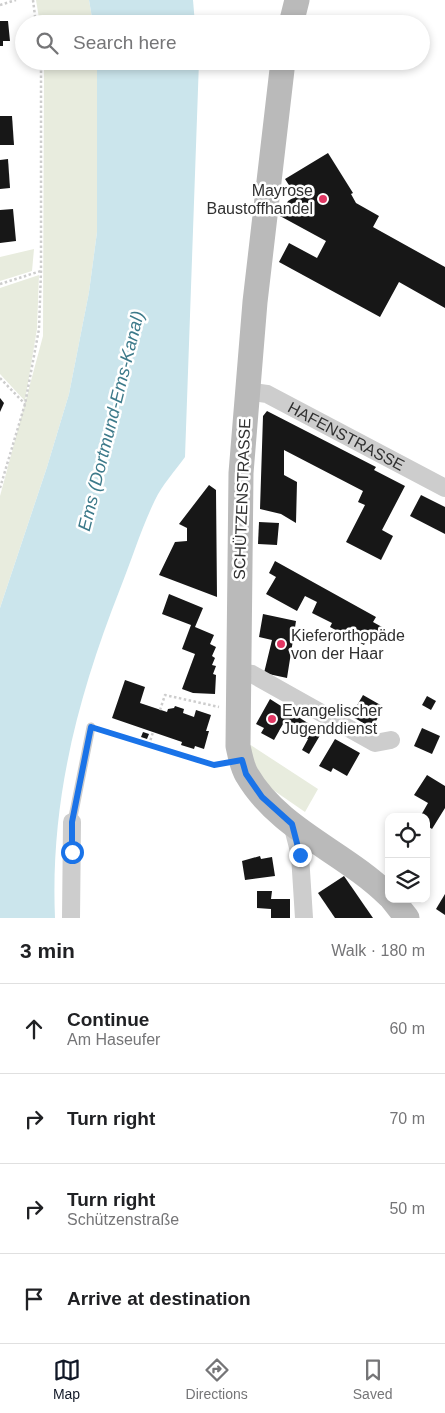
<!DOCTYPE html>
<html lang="en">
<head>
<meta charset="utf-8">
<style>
  body { margin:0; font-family:Helvetica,sans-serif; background:#f2f2f2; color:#202124 }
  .controls { position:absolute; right:15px; bottom:15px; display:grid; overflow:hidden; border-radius:10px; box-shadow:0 2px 8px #0003 }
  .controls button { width:45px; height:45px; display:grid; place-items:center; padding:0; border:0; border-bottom:1px solid #e0e0e0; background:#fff; color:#202124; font:25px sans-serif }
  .stop { position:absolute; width:15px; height:15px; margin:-11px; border:4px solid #1a73e8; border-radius:50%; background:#fff }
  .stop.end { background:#1a73e8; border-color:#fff; box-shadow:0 1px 5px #0008 }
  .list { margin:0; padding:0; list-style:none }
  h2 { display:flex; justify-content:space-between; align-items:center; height:65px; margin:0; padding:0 20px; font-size:21px }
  h2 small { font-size:16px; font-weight:400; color:#757577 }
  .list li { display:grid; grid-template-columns:32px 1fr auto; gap:15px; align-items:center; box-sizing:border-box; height:90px; padding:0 20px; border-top:1px solid #e0e0e0 }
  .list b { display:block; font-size:19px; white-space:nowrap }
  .list p { margin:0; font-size:16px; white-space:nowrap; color:#757577 }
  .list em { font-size:16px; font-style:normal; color:#757577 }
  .icon { flex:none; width:28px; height:28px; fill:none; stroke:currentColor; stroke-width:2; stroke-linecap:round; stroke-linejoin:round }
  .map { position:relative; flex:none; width:445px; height:918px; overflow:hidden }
  .search { position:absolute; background:#fff; box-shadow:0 2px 8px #0003; left:15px; right:15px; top:15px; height:55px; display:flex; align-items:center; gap:12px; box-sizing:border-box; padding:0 18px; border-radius:28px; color:#757577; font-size:19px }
  .sheet { height:425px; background:#fff }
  nav { display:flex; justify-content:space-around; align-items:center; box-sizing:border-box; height:70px; border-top:1px solid #e0e0e0; background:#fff; font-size:14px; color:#757577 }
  nav a { display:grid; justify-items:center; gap:2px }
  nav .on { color:#111827 }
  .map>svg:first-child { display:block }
</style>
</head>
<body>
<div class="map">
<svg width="445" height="918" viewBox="0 0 445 918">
  <rect width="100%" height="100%" fill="#fff"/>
  <g fill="#e8ecde">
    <path d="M36,0H89L93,24H40Z"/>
    <path d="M44,61H97V232L89,292L69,394L47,467L0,608V496L43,336Z"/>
    <path d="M34,249L32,271L0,281V257Z"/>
    <path d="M39,275L37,329L25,401L0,374V288Z"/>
    <path d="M246,742L318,789L305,812L263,783Z"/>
  </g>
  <g fill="#cbe5ec">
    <path d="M89,0H193L195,24H93Z"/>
    <path d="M97,61H199L185,457C175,471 162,485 155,500C141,529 132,559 120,589C78,696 50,801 55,918H0V608L47,467L69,394L89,292L97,232Z"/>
  </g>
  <g fill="#171717">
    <path d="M0,21H8L10,41H3V46H0Z"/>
    <path d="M0,116H12L14,145H0Z"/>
    <path d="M328,153L353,193L351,194L356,203L379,216L373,227L445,267V308L399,282L380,317L279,262L289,243L317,258L326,241L280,216L288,201L296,196L285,179Z"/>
    <path d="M8,159L10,188L0,189V160Z"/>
    <path d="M13,209L16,241L0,243V210Z"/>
    <path d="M0,398L4,403L0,412Z"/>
    <path d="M267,411L376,467L374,470L405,486L382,530L393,536L381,560L346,542L365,505L358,502L363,491L284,450V475L297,482L296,523L281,514L260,509L263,416Z"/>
    <path d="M209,485L216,490L217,597L159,575L175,542L187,541V528L179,524Z"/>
    <path d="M421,495L445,507V534L410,516Z"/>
    <path d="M259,522L279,523L277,545L258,544Z"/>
    <path d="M275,561L376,617L373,622L382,627L374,641L368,638L364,645L330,627L332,623L312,613L317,602L305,596L297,611L266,594L276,577L269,573Z"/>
    <path d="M169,594L203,608L195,627L214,635L210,644L216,647L212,656L215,658L212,665L216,666L213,674L216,675L215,694L193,693L182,689L195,654L182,649L191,625L162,614Z"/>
    <path d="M263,614L296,621L287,678L264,673L272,640L259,637Z"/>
    <path d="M125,680L145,687L140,703L167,712L168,709L174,708L175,706L184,709L183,713L194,717L196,710L211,715L206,731H209L204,749L195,746L194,749L181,745L182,742L112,718Z"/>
    <path d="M363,695L384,707L372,728L351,716Z"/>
    <path d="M427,696L436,701L431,710L422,705Z"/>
    <path d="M270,699L322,732L309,754L302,750L308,739L283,724L274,740L261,733L264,728L256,724Z"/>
    <path d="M422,728L440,736L432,754L414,746Z"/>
    <path d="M143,732L149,734L147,739L141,737Z"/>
    <path d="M335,739L360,753L347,776L333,768L331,772L319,766Z"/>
    <path d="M427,775L445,786V808L432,829L426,825V817H420L428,803L414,795Z"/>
    <path d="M260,856L261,859L272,857L275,876L245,880L242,861Z"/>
    <path d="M344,876L373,918H335L318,893Z"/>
    <path d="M257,891H272L271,899H290V918H271V909L257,908Z"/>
    <path d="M445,894V915L436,909Z"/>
  </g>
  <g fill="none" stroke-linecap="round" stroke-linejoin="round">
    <g stroke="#cdcdcd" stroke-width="2.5" stroke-dasharray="2.5 2.5" stroke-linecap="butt">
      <path d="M33,0L36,24"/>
      <path d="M0,5L16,0"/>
      <path d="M0,284L41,271"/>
      <path d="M0,378L25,404"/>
      <path d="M0,488L25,404L39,329L41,271V61"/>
      <path d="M160,710L165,695L219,707"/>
      <path d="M102,731L214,765L224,764"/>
      <path d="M149,745L153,732"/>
    </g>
    <path stroke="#cdcdcd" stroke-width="9" d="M72,822L91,727"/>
    <g stroke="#cdcdcd" stroke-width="18">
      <path id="s1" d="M246,391L267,394L445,488"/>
      <path d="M237,672L252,674L375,743L391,740"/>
      <path d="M292,824L300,855L304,918"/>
      <path d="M71,918L72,822"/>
    </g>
    <g stroke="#bababa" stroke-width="25">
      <path d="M291,24L297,0"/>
      <path d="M283,61L255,302L241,473L238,746C240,755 242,767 247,775C279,830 345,852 389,896"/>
      <path d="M392,899L407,918"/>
    </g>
  </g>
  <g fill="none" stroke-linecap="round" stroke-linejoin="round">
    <path stroke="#1a73e8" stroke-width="6" d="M72,852V822L91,727L214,765L242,760L246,774L262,797L292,824L300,855"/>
  </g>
  <g fill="#e13763" stroke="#fff" stroke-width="2">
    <circle cx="323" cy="199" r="5"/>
    <circle cx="281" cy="644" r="5"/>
    <circle cx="272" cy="719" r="5"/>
  </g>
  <g text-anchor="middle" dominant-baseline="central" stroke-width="5" stroke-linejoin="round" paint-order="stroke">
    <g font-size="16" fill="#303030" stroke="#fff" text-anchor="start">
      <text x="313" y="190" text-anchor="end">Mayrose<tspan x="313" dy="18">Baustoffhandel</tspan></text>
      <text x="291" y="635">Kieferorthopäde<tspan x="291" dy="18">von der Haar</tspan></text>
      <text x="282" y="710">Evangelischer<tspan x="282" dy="18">Jugenddienst</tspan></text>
    </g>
    <g font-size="16" fill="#303030" stroke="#fff">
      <text stroke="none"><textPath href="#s1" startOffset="111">HAFENSTRASSE</textPath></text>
      <text transform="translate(242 499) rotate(-88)">SCHÜTZENSTRASSE</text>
    </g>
    <g font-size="18" font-style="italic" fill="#3d7a8a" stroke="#fff">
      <text transform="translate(111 421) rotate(-76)">Ems (Dortmund-Ems-Kanal)</text>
    </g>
  </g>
</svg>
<div class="controls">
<button><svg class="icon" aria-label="locate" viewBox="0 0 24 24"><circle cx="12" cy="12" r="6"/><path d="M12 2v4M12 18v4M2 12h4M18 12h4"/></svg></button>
<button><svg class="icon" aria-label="layers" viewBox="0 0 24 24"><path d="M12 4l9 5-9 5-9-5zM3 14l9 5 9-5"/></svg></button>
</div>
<div class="stop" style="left:72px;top:852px"></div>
<div class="stop end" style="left:300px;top:855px"></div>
<div class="search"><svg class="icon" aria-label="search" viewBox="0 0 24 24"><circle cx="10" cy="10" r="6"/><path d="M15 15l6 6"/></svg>Search here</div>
</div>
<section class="sheet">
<h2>3 min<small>Walk · 180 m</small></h2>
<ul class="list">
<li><svg class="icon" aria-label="ahead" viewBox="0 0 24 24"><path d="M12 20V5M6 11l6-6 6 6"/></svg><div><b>Continue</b><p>Am Haseufer</p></div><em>60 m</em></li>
<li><svg class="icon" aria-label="right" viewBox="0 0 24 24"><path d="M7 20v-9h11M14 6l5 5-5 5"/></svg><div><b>Turn right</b></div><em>70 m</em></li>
<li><svg class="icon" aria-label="right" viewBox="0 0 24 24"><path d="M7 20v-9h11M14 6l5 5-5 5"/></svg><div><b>Turn right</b><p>Schützenstraße</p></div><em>50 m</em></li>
<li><svg class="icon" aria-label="arrive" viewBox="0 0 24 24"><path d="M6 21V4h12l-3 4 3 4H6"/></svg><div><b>Arrive at destination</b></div></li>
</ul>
</section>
<nav>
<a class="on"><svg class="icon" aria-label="map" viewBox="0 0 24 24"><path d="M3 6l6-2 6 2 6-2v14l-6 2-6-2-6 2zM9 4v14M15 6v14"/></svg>Map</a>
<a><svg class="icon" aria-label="directions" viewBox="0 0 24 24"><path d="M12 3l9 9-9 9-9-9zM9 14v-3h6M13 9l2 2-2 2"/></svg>Directions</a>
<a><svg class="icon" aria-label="saved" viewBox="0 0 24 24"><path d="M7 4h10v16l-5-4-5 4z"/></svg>Saved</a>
</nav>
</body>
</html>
